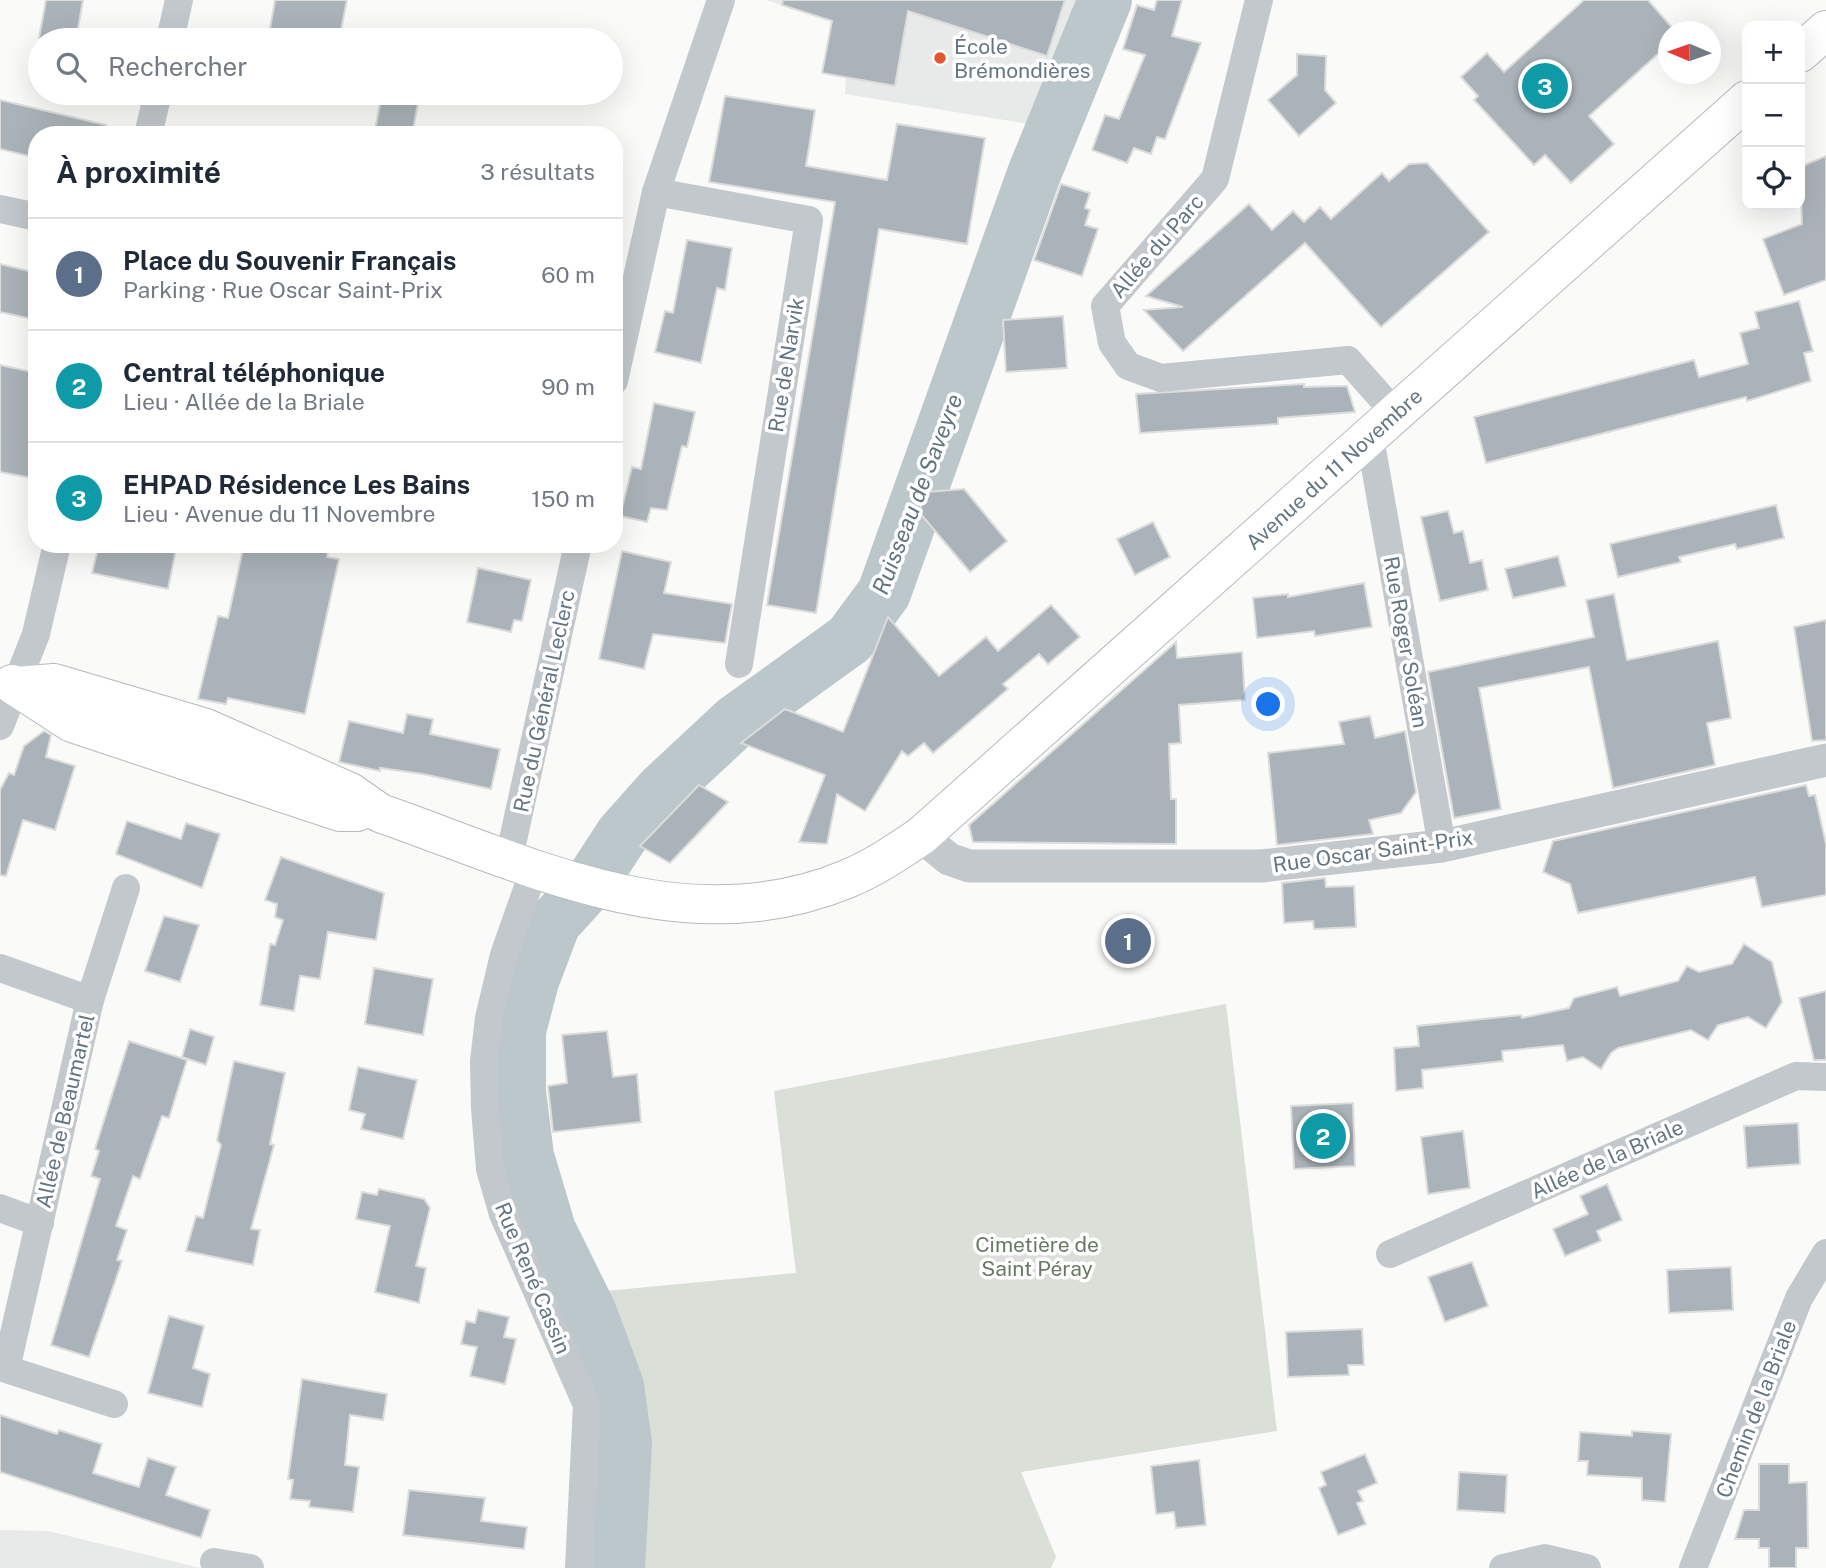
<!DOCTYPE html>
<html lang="fr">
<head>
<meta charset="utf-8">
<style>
  body { margin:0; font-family:"Public Sans",sans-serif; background:#f6f6f7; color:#1f2937 }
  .controls { position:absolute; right:21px; top:21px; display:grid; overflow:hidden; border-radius:14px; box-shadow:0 7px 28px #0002 }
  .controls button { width:63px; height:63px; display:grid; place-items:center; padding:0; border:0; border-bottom:2px solid #e0e1e3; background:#fff; color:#1f2937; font:35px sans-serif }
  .compass { position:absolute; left:1658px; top:21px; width:63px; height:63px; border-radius:50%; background:#fff; box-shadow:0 7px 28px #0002; rotate:272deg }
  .you { position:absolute; left:1269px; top:705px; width:24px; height:24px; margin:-18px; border:5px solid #fff; border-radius:50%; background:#1a73e8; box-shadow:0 0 0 10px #1a73e833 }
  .badge { display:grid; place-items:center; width:46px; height:46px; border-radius:50%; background:#e4572e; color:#fff; font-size:23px; font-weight:700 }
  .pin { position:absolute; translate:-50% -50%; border:4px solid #fff; box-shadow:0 2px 7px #0006 }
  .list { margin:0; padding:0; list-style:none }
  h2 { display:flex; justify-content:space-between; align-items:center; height:91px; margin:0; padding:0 28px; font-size:30px }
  h2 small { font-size:23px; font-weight:400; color:#747a83 }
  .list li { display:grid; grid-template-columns:46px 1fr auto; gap:21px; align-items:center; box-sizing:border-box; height:112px; padding:0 28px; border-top:2px solid #e0e1e3 }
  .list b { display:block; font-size:26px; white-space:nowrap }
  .list p { margin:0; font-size:23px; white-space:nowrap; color:#747a83 }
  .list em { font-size:23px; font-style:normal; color:#747a83 }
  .icon { flex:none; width:38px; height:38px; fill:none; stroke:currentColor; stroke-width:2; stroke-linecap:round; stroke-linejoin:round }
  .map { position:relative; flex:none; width:1826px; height:1568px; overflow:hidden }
  .search { position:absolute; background:#fff; box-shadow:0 7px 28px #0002; left:28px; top:28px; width:595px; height:77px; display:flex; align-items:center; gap:18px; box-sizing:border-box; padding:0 24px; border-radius:38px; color:#747a83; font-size:26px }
  .panel { position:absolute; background:#fff; box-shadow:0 7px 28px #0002; left:28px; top:126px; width:595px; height:427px; border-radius:28px }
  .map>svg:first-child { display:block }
</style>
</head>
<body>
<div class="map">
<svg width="1826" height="1568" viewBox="0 0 1826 1568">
  <rect width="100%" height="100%" fill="#fafaf8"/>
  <g fill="#e8e9e9">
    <path d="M766,0H1080L1029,124L845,94L846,77L822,73L834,22Z"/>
    <path d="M0,1530L48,1531L201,1568H0Z"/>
  </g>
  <path fill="#dadfd7" d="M1226,1004L1277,1431L1021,1472L1056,1557L1051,1568H639L642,1420L605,1291L796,1273L774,1091Z"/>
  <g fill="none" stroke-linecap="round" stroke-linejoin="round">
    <path stroke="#bbc7cb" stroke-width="54" d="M618,1568L625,1443L617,1386L590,1313L549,1230L527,1156L519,1092V1031L532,981L554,923L592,881L622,835L662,790L735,722L850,639L884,593L1034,174L1105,0"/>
  </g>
  <g fill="#aab3b9" stroke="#dcdcda" stroke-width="2">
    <path d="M46,0H83L76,40L39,38Z"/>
    <path d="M275,0H347L339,40H268Z"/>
    <path d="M783,0H1065L1047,56L908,11L895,86L822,73L832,21L782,5Z"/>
    <path d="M1157,0H1182L1172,36L1201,43L1165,139L1157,137L1151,154L1134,148L1127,163L1092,150L1105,115L1119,119L1145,55L1123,49L1137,5L1154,10Z"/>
    <path d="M1584,0H1648L1676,32H1669V44L1589,116L1614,144L1571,183L1545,155L1534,165L1474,100L1478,96L1461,77L1487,53L1504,72Z"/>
    <path d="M1297,54L1326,56L1325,90L1336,103L1299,136L1268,100L1297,75Z"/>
    <path d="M382,93H420L412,135H374Z"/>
    <path d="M725,96L815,110L806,166L887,180L897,124L985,138L967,244L879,229L816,613L767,605L835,202L709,182Z"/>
    <path d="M0,100L106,125L104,135H37V158L0,149Z"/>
    <path d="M1826,156V280L1784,295L1763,239L1802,224L1800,167Z"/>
    <path d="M1427,163L1489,232L1381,327L1305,243L1183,351L1144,310L1183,307L1146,296L1249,204L1272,230L1293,211L1304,222L1320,207L1331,219L1382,173L1389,181L1409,164Z"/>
    <path d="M1061,184L1090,193L1085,208L1090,210L1085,225L1098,229L1082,276L1034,260Z"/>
    <path d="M687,240L732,248L725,290L717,288L701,363L655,352L665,311L673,313Z"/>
    <path d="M0,264L37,273V320L0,312Z"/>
    <path d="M1799,301L1813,351L1804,353L1811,381L1747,401L1746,397L1486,463L1474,417L1694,360L1699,377L1748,364L1740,333L1759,328L1755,312Z"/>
    <path d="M1063,316L1067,368L1006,372L1003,320Z"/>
    <path d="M0,365L37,373V479L0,472Z"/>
    <path d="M1304,384V387L1347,386L1355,412L1278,418V424L1140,433L1136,394Z"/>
    <path d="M654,403L695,412L687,447L682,446L667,510L651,508L647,522L620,516L632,467L641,469Z"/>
    <path d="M964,489L1007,541L970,572L919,512L926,492Z"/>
    <path d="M1776,505L1784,538L1737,549L1735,544L1679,557L1681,562L1618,577L1610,544Z"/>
    <path d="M1448,511L1454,533L1463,531L1470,563L1482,560L1488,590L1440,601L1421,517Z"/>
    <path d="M1153,522L1170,557L1135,575L1117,539Z"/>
    <path d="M99,544H177L168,589L92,573Z"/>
    <path d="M244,544H330L327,557L339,559L305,714L228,698L226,704L198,699L218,616L228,618Z"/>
    <path d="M622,551L671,562L664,593L732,604L725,643L653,634L644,669L599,659Z"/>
    <path d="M1558,556L1566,586L1513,598L1505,569Z"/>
    <path d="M478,568L531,580L522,621L514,620L511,632L467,622Z"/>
    <path d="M1364,583L1372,627L1315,636L1314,631L1257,638L1253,598L1288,594V597Z"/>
    <path d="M1614,594L1627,660L1718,641L1731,718L1707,723L1715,765L1613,788L1589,667L1479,688L1501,809L1454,818L1428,672L1594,637L1586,600Z"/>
    <path d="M1051,605L1080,637L1048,664L1039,654L1003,684L1008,689L933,753L924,743L908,756L902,751L865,811L837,794L827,844L799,842L825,775L741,743L785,709L843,732L888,617L939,676L986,637L998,651Z"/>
    <path d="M1826,620V740L1812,741L1794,627Z"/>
    <path d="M1176,642L1177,658L1242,652L1245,700L1179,705L1181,743L1169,744L1171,799H1176V844L973,842L969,825Z"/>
    <path d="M407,714L433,719L430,734L500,749L491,789L423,774L380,768V771L339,762L349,721L403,733Z"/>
    <path d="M1370,716L1375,738L1405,731L1416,792L1401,813L1369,820L1373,834L1277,845L1268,753L1344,744L1339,722Z"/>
    <path d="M44,731L51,735L46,757L75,766L55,830L23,820L6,876L0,875V790L9,773L14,775L24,746Z"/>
    <path d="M699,785L728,802L670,863L640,846Z"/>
    <path d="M1806,785L1809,796L1815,795L1826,844V895L1762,907L1755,877L1578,913L1570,884L1543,872L1553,841Z"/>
    <path d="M127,821L181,839L186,823L220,834L202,888L116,854Z"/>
    <path d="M281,857L384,893L376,940L328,932L320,979L300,976L294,1011L260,1005L270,944L275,945L283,920L275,917L277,904L265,900Z"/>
    <path d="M1325,878L1326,887L1354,886L1356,927L1314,929L1313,921L1284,923L1282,883Z"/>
    <path d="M164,916L199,925L180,982L145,971Z"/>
    <path d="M1744,944L1772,962L1782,1002L1766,1028L1748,1017L1718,1025L1708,1040L1691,1030L1618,1048L1611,1053L1601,1069L1583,1057L1567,1061L1563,1045L1502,1051L1503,1061L1422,1070L1423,1088L1396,1091L1394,1048L1419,1046L1417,1026L1521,1015L1522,1018L1569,1008L1574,998L1617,987L1620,996L1678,981L1687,966L1699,972L1732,964Z"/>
    <path d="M374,968L433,979L423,1035L365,1024Z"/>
    <path d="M1826,991V1060H1814L1799,998Z"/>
    <path d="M190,1029L214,1037L206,1065L182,1057Z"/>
    <path d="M607,1031L613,1077L637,1074L641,1122L553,1132L548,1086L567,1083L562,1035Z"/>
    <path d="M129,1041L187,1060L169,1118L162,1116L140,1179L133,1176L116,1226L127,1230L117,1260L122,1261L89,1357L51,1345L100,1179L91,1176L99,1151L95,1149Z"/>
    <path d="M234,1061L285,1073L270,1144L274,1145L251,1229L260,1230L253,1265L186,1251L196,1216L203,1218L221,1145L217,1140Z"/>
    <path d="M358,1067L417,1080L403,1139L361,1129L365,1114L349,1110Z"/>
    <path d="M1353,1103L1355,1166L1294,1169L1291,1106Z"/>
    <path d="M1798,1123L1800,1164L1747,1168L1744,1126Z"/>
    <path d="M1463,1131L1470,1188L1428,1194L1421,1137Z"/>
    <path d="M1607,1184L1622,1220L1597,1231L1601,1241L1565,1256L1553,1229L1588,1214L1580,1196Z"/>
    <path d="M379,1189L424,1199L430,1208L416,1266L426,1268L419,1303L375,1292L390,1226L356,1219L362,1192L377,1195Z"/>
    <path d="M1472,1262L1488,1306L1445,1322L1428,1277Z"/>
    <path d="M1731,1267L1733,1310L1669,1313L1667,1270Z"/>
    <path d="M478,1310L509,1317L504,1337L516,1339L505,1384L470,1376L477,1347L461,1344L466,1321L475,1323Z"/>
    <path d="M169,1316L204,1326L193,1368L210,1374L202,1407L148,1393Z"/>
    <path d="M1362,1329L1364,1365H1348L1349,1375L1288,1377L1286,1332Z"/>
    <path d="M302,1379L387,1394L383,1420L350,1415L345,1465L359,1467L353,1512L309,1507L310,1501L290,1499L293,1480L288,1479Z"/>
    <path d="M0,1415L57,1434L59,1430L102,1444L93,1473L139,1487L148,1458L176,1467L166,1495L210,1510L201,1538L0,1472Z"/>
    <path d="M1632,1431L1671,1434L1665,1502L1642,1500V1478L1587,1475L1588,1461H1578L1580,1432L1632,1436Z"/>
    <path d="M1365,1454L1377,1483L1358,1491L1363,1501L1357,1503L1366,1524L1338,1535L1319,1488L1326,1485L1321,1472Z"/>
    <path d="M1199,1460L1206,1525L1176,1528L1174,1512L1156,1514L1151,1466Z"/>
    <path d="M1759,1464H1789V1483L1807,1482L1808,1548H1796V1568H1769V1548H1759V1539H1735L1744,1510H1759Z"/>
    <path d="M1459,1472L1507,1475L1505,1513L1457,1510Z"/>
    <path d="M409,1490L485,1498L481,1521L527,1527L524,1549L403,1535Z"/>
  </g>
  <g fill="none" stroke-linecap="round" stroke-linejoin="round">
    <g stroke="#b5babe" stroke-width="40">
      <g id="primary">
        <path d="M1800,53L1826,30"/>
        <path d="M12,684L72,723L340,812H357"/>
        <path d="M16,686L54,683L206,728L350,792L380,813C532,866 686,946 847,879C874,868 897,852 921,836L1747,100"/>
      </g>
    </g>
    <g stroke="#c3c8cc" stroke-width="28">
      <path d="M1259,0L1215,179L1105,306L1112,343L1128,366L1161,378L1348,360L1396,414"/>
      <path d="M170,40L179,0"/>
      <path d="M148,135L158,93"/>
      <path d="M656,192L809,220L739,664"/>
      <path d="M0,209L37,217"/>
      <path d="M614,381L656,192L721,0"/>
      <path d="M1370,438L1442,846"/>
      <path d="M0,726L36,634L57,544"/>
      <path d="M509,858L578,544"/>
      <path d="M535,867L504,955L489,1018L484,1061L485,1108L490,1169L503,1214L587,1405L579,1568"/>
      <path d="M0,968L90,1000L6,1369L114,1404"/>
      <path d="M90,1000L126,888"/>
      <path d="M0,1208L40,1223"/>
      <path d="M1390,1254L1796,1076L1826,1077"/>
      <path d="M214,1562L250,1568"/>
      <path d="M1503,1568L1545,1558L1587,1568"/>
      <path d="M1693,1568L1799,1298L1826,1253"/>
    </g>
    <path stroke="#c3c8cc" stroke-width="33" d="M921,836L949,859L969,866H1261L1442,846L1826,760"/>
    <use href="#primary" stroke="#fff" stroke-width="38"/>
  </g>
  <circle fill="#e4572e" stroke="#fff" stroke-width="2.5" cx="940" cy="58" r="7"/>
  <g text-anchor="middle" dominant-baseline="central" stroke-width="7" stroke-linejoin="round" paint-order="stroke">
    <g font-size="21" fill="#657683" stroke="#fff" text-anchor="start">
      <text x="954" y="46">École<tspan x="954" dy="24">Brémondières</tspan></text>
    </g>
    <g font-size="21" fill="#657683" stroke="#fff">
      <text transform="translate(1157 246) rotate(-49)">Allée du Parc</text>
      <text transform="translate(786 365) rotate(-81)">Rue de Narvik</text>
      <text transform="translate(1334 469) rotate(-42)">Avenue du 11 Novembre</text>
      <text transform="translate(1406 642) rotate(80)">Rue Roger Soléan</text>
      <text transform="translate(544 701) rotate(-78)">Rue du Général Leclerc</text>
      <text transform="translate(1373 851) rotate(-8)">Rue Oscar Saint-Prix</text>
      <text transform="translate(65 1111) rotate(-77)">Allée de Beaumartel</text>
      <text transform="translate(1607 1159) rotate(-24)">Allée de la Briale</text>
      <text transform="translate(533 1278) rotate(67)">Rue René Cassin</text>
      <text transform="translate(1756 1409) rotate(-69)">Chemin de la Briale</text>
    </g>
    <g font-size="21" fill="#687a64" stroke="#fff">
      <text x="1037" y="1244">Cimetière de<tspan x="1037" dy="24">Saint Péray</tspan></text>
    </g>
    <g font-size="23" font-style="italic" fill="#60757c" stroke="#fff">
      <text transform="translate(917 494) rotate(-69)">Ruisseau de Saveyre</text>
    </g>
  </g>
</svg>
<div class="controls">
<button>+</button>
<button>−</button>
<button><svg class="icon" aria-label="locate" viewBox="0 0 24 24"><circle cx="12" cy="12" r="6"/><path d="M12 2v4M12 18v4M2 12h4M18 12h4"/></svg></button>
</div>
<svg class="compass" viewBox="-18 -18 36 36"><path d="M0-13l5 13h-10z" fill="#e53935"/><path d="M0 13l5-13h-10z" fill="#747a83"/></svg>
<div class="you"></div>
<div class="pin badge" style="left:1128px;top:941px;background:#5c6f8a">1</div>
<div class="pin badge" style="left:1323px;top:1136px;background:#0f9aa8">2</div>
<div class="pin badge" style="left:1545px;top:86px;background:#0f9aa8">3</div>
<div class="search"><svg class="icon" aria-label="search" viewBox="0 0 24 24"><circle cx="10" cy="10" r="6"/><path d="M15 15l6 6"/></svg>Rechercher</div>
<section class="panel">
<h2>À proximité<small>3 résultats</small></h2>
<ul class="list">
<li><span class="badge" style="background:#5c6f8a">1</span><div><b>Place du Souvenir Français</b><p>Parking · Rue Oscar Saint-Prix</p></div><em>60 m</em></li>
<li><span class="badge" style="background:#0f9aa8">2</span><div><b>Central téléphonique</b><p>Lieu · Allée de la Briale</p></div><em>90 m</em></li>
<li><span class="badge" style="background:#0f9aa8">3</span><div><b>EHPAD Résidence Les Bains</b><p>Lieu · Avenue du 11 Novembre</p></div><em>150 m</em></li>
</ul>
</section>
</div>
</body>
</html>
